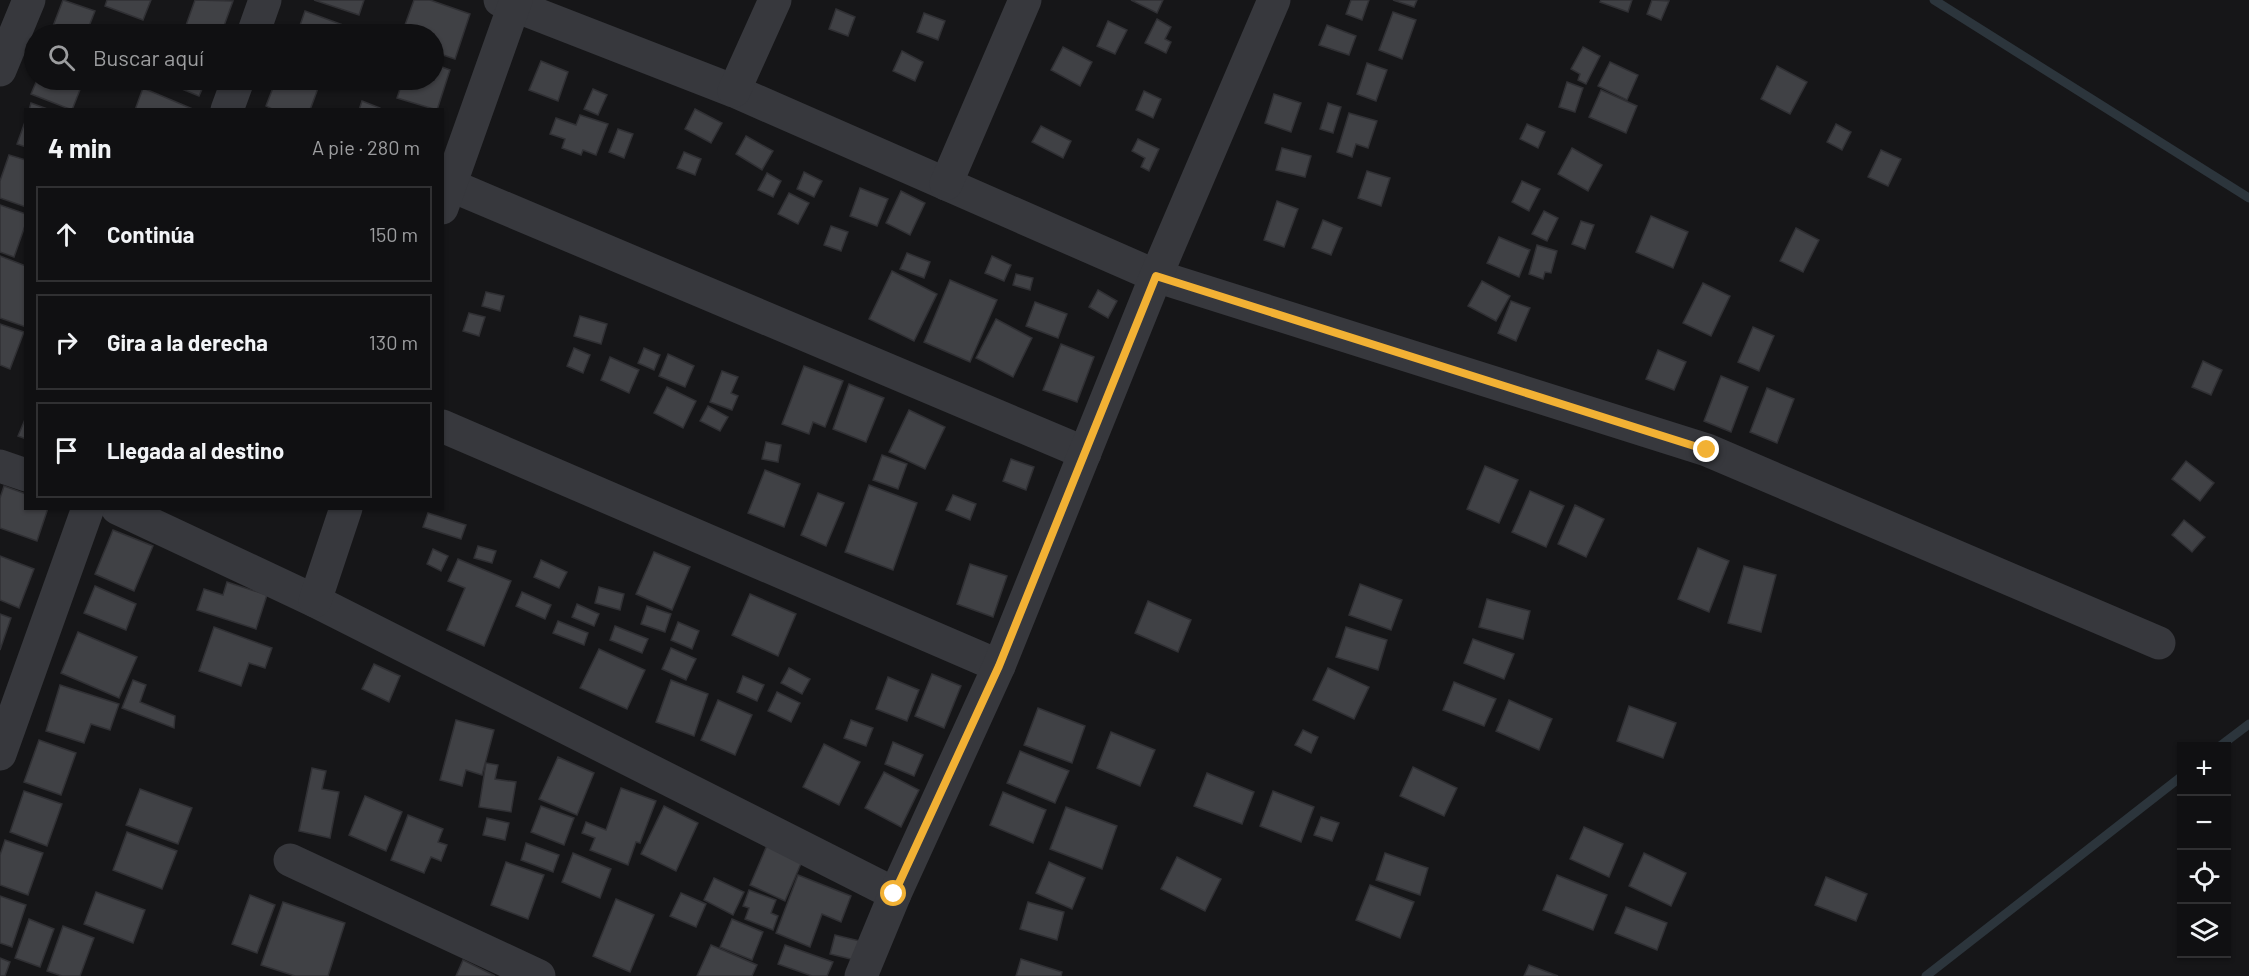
<!DOCTYPE html>
<html lang="es">
<head>
<meta charset="utf-8">
<style>
  body { margin:0; font-family:Barlow,sans-serif; background:#19191b; color:#f1f3f6 }
  .controls { position:absolute; right:18px; bottom:18px; display:grid; overflow:hidden; border-radius:0px; box-shadow:0 2px 4px #0004 }
  .controls button { width:54px; height:54px; display:grid; place-items:center; padding:0; border:0; border-bottom:2px solid #303032; background:#101012; color:#f1f3f6; font:30px sans-serif }
  .stop { position:absolute; width:18px; height:18px; margin:-14px; border:4px solid #f2b134; border-radius:50%; background:#fff }
  .stop.end { background:#f2b134; border-color:#fff; box-shadow:0 2px 6px #0008 }
  .list { margin:0; padding:0; list-style:none }
  h2 { display:flex; justify-content:space-between; align-items:center; height:78px; margin:0; padding:0 24px; font-size:26px }
  h2 small { font-size:20px; font-weight:400; color:#9c9d9f }
  .list li { display:grid; grid-template-columns:39px 1fr auto; gap:18px; align-items:center; box-sizing:border-box; height:96px; margin:0 12px 12px; padding:0 12px; border:2px solid #303032; border-radius:0px }
  .list b { display:block; font-size:22px; white-space:nowrap }
  .list em { font-size:20px; font-style:normal; color:#9c9d9f }
  .icon { flex:none; width:33px; height:33px; fill:none; stroke:currentColor; stroke-width:2; stroke-linecap:round; stroke-linejoin:round }
  .map { position:relative; flex:none; width:2249px; height:976px; overflow:hidden }
  .search { position:absolute; background:#101012; box-shadow:0 2px 4px #0004; left:24px; top:24px; width:420px; height:66px; display:flex; align-items:center; gap:15px; box-sizing:border-box; padding:0 21px; border-radius:33px; color:#9c9d9f; font-size:22px }
  .panel { position:absolute; background:#101012; box-shadow:0 2px 4px #0004; left:24px; top:108px; width:420px; height:402px; border-radius:0px }
  .map>svg:first-child { display:block }
</style>
</head>
<body>
<div class="map">
<svg width="2249" height="976" viewBox="0 0 2249 976">
  <rect width="100%" height="100%" fill="#161618"/>
  <g fill="none" stroke-linecap="round" stroke-linejoin="round">
    <g stroke="#2c353c" stroke-width="9">
      <path d="M1934,0L2249,198"/>
      <path d="M2220,746L2249,724"/>
      <path d="M1926,976L2182,776"/>
    </g>
  </g>
  <g fill="#404145" stroke="#303034" stroke-width="1.5">
    <path d="M63,0L95,11L86,34H50Z"/>
    <path d="M107,0H151L143,20L105,6Z"/>
    <path d="M195,0L233,1L221,34H193L184,31Z"/>
    <path d="M314,0H364L359,15Z"/>
    <path d="M414,0H430L470,14L455,59L434,52V34H422L423,31L405,25Z"/>
    <path d="M1131,0H1163L1157,13Z"/>
    <path d="M1351,0H1369L1362,20L1346,14Z"/>
    <path d="M1393,0H1417L1414,7Z"/>
    <path d="M1601,0H1632L1628,12L1600,2Z"/>
    <path d="M1652,0L1669,1L1661,20L1647,14Z"/>
    <path d="M836,9L855,17L848,36L829,29Z"/>
    <path d="M305,11L351,28L349,34H297Z"/>
    <path d="M1393,12L1416,20L1402,59L1379,50Z"/>
    <path d="M924,13L945,21L938,40L917,32Z"/>
    <path d="M1157,19L1171,27L1165,39L1171,42L1166,53L1145,43Z"/>
    <path d="M1108,21L1127,30L1115,54L1097,46Z"/>
    <path d="M1327,25L1356,36L1349,55L1319,45Z"/>
    <path d="M1063,47L1092,62L1080,86L1051,70Z"/>
    <path d="M1583,47L1600,56L1586,84L1578,80L1580,74L1571,69Z"/>
    <path d="M902,51L923,62L915,81L893,71Z"/>
    <path d="M541,61L568,72L558,101L529,90Z"/>
    <path d="M1610,62L1638,75L1627,100L1598,86Z"/>
    <path d="M1367,63L1387,70L1376,101L1357,94Z"/>
    <path d="M434,64L450,70L437,110L397,98L403,80H434Z"/>
    <path d="M1777,66L1807,82L1790,114L1761,99Z"/>
    <path d="M37,80H78L83,82L72,110L31,94Z"/>
    <path d="M160,80H206L199,96Z"/>
    <path d="M276,80H321L310,110H274L266,106Z"/>
    <path d="M1567,82L1583,88L1575,112L1559,107Z"/>
    <path d="M143,88L195,110H135Z"/>
    <path d="M593,89L607,95L598,115L584,109Z"/>
    <path d="M1601,90L1637,106L1626,133L1589,117Z"/>
    <path d="M1144,91L1161,99L1153,118L1136,110Z"/>
    <path d="M1274,94L1301,103L1291,132L1265,123Z"/>
    <path d="M362,101L380,108V110H359Z"/>
    <path d="M31,103L50,110H29Z"/>
    <path d="M1328,103L1341,107L1333,133L1320,129Z"/>
    <path d="M695,109L722,123L711,143L685,129Z"/>
    <path d="M1349,113L1377,121L1368,148L1356,144L1352,157L1337,152Z"/>
    <path d="M580,115L608,124L596,155L583,150L581,155L562,148L565,139L550,134L556,118L576,125Z"/>
    <path d="M26,119V147L17,144Z"/>
    <path d="M1527,124L1545,132L1538,148L1520,139Z"/>
    <path d="M1836,124L1851,132L1842,150L1827,142Z"/>
    <path d="M1041,126L1071,141L1063,158L1032,142Z"/>
    <path d="M618,129L633,134L624,158L609,152Z"/>
    <path d="M746,136L773,151L762,170L736,154Z"/>
    <path d="M1138,139L1159,149L1149,171L1141,167L1145,158L1132,151Z"/>
    <path d="M1282,148L1311,156L1305,177L1276,170Z"/>
    <path d="M1572,148L1602,165L1588,191L1558,174Z"/>
    <path d="M1881,150L1901,159L1888,186L1868,177Z"/>
    <path d="M684,152L701,159L695,175L677,168Z"/>
    <path d="M9,155L26,160V207L0,198V181Z"/>
    <path d="M1367,171L1390,178L1381,206L1358,198Z"/>
    <path d="M804,172L822,181L814,197L797,189Z"/>
    <path d="M767,173L781,181L773,197L758,190Z"/>
    <path d="M1522,181L1540,189L1529,211L1512,202Z"/>
    <path d="M860,188L888,199L877,226L850,216Z"/>
    <path d="M901,191L925,203L910,235L886,223Z"/>
    <path d="M789,193L809,203L798,224L778,214Z"/>
    <path d="M1277,201L1298,209L1284,247L1264,240Z"/>
    <path d="M0,205L26,214V223L14,257L0,252Z"/>
    <path d="M1544,211L1558,218L1547,241L1532,234Z"/>
    <path d="M1651,216L1688,232L1673,268L1636,252Z"/>
    <path d="M1323,220L1342,228L1331,255L1312,248Z"/>
    <path d="M1581,221L1594,225L1585,249L1572,244Z"/>
    <path d="M831,226L848,232L841,251L824,245Z"/>
    <path d="M1796,228L1819,240L1803,272L1780,261Z"/>
    <path d="M1499,237L1530,250L1519,277L1487,263Z"/>
    <path d="M1537,245L1557,251L1551,273L1545,272L1543,279L1529,274Z"/>
    <path d="M907,253L930,262L924,278L900,269Z"/>
    <path d="M0,256L26,266V327L0,318Z"/>
    <path d="M992,256L1011,265L1004,281L985,273Z"/>
    <path d="M892,271L937,294L914,341L869,319Z"/>
    <path d="M1016,274L1033,278L1030,290L1013,285Z"/>
    <path d="M950,280L997,300L970,362L924,342Z"/>
    <path d="M1482,281L1510,296L1496,321L1468,306Z"/>
    <path d="M1703,283L1730,296L1711,336L1683,323Z"/>
    <path d="M1098,290L1117,301L1108,318L1089,307Z"/>
    <path d="M486,292L504,296L500,311L482,306Z"/>
    <path d="M1511,301L1530,308L1516,341L1498,333Z"/>
    <path d="M1035,302L1067,314L1058,338L1026,326Z"/>
    <path d="M469,313L485,317L479,336L463,331Z"/>
    <path d="M580,316L607,324L601,344L574,336Z"/>
    <path d="M996,319L1032,338L1013,377L976,358Z"/>
    <path d="M0,324L24,332L10,369L0,365Z"/>
    <path d="M1753,327L1774,336L1759,371L1738,362Z"/>
    <path d="M1061,344L1094,357L1077,402L1043,390Z"/>
    <path d="M574,348L590,355L583,373L567,366Z"/>
    <path d="M644,348L660,355L654,370L638,363Z"/>
    <path d="M1658,350L1686,362L1674,390L1646,379Z"/>
    <path d="M668,354L694,366L685,387L659,376Z"/>
    <path d="M610,357L639,370L629,393L601,380Z"/>
    <path d="M2203,361L2222,370L2211,395L2192,387Z"/>
    <path d="M804,366L843,381L825,427L813,422L809,434L782,424Z"/>
    <path d="M722,371L738,377L731,393L738,396L732,410L710,402Z"/>
    <path d="M1721,376L1748,387L1731,432L1704,421Z"/>
    <path d="M849,384L884,398L866,442L833,429Z"/>
    <path d="M667,387L696,401L683,428L654,413Z"/>
    <path d="M1767,388L1794,399L1777,443L1750,432Z"/>
    <path d="M708,406L728,417L720,431L700,421Z"/>
    <path d="M909,410L945,427L925,469L889,452Z"/>
    <path d="M26,417V439L18,436Z"/>
    <path d="M766,442L781,445L778,462L762,459Z"/>
    <path d="M882,455L907,464L898,489L873,480Z"/>
    <path d="M1011,459L1034,467L1026,490L1003,481Z"/>
    <path d="M2186,461L2214,483L2200,501L2172,479Z"/>
    <path d="M1485,466L1518,480L1499,523L1467,509Z"/>
    <path d="M765,470L800,484L784,527L748,513Z"/>
    <path d="M869,485L917,503L893,570L845,552Z"/>
    <path d="M4,486L26,494V508H48L37,541L0,528V498Z"/>
    <path d="M1530,491L1564,506L1546,547L1512,532Z"/>
    <path d="M818,493L844,503L826,546L801,535Z"/>
    <path d="M953,495L976,504L970,520L946,510Z"/>
    <path d="M1575,505L1604,519L1586,557L1558,544Z"/>
    <path d="M428,513L466,525L461,539L423,527Z"/>
    <path d="M2184,520L2205,537L2192,552L2172,535Z"/>
    <path d="M113,530L153,546L134,591L95,574Z"/>
    <path d="M478,546L496,551L492,563L474,558Z"/>
    <path d="M1698,548L1729,561L1709,612L1678,599Z"/>
    <path d="M433,549L448,556L441,571L427,564Z"/>
    <path d="M654,552L690,567L672,610L636,594Z"/>
    <path d="M0,556L34,569L19,608L0,600Z"/>
    <path d="M458,559L511,581L484,646L447,630L465,588L448,581Z"/>
    <path d="M541,560L567,572L559,588L534,577Z"/>
    <path d="M970,564L1007,576L993,617L957,604Z"/>
    <path d="M1744,566L1776,575L1761,632L1728,623Z"/>
    <path d="M227,582L267,595L256,629L197,610L204,589L223,595Z"/>
    <path d="M1360,584L1402,600L1391,630L1349,615Z"/>
    <path d="M95,586L136,604L126,630L84,613Z"/>
    <path d="M599,587L624,594L620,610L595,603Z"/>
    <path d="M522,592L551,605L545,619L516,606Z"/>
    <path d="M750,594L796,614L778,656L732,635Z"/>
    <path d="M1487,599L1530,611L1523,639L1479,627Z"/>
    <path d="M1148,601L1191,620L1178,652L1135,633Z"/>
    <path d="M577,604L599,614L594,626L572,617Z"/>
    <path d="M647,606L671,614L665,632L641,624Z"/>
    <path d="M0,614L11,618L0,650Z"/>
    <path d="M558,621L588,633L584,645L553,633Z"/>
    <path d="M678,622L699,631L692,649L671,640Z"/>
    <path d="M615,626L648,639L642,653L610,640Z"/>
    <path d="M214,627L272,648L265,668L249,663L241,686L199,671Z"/>
    <path d="M1346,627L1387,640L1378,670L1336,657Z"/>
    <path d="M78,632L137,657L119,698L61,673Z"/>
    <path d="M1473,639L1514,654L1504,679L1464,663Z"/>
    <path d="M671,648L696,659L686,680L662,669Z"/>
    <path d="M599,649L645,670L627,709L580,688Z"/>
    <path d="M374,664L400,676L389,702L362,689Z"/>
    <path d="M789,668L810,679L802,694L781,683Z"/>
    <path d="M1328,668L1369,687L1354,719L1313,700Z"/>
    <path d="M932,674L961,686L944,728L915,716Z"/>
    <path d="M743,676L764,685L757,701L737,692Z"/>
    <path d="M888,677L919,690L907,721L876,709Z"/>
    <path d="M133,680L146,685L140,702L175,716L174,728L122,708Z"/>
    <path d="M671,680L708,694L694,736L656,722Z"/>
    <path d="M1454,682L1496,699L1484,726L1443,710Z"/>
    <path d="M60,685L119,704L110,730L91,724L84,743L46,731Z"/>
    <path d="M777,692L800,703L791,722L768,711Z"/>
    <path d="M718,700L752,715L735,755L701,740Z"/>
    <path d="M1509,700L1552,719L1539,750L1496,731Z"/>
    <path d="M1629,706L1676,723L1663,758L1617,741Z"/>
    <path d="M1038,708L1085,726L1072,763L1024,745Z"/>
    <path d="M456,720L494,730L482,775L466,770L462,786L440,780Z"/>
    <path d="M851,720L873,728L866,746L844,738Z"/>
    <path d="M1303,730L1318,737L1311,753L1295,745Z"/>
    <path d="M1111,732L1155,750L1140,786L1097,768Z"/>
    <path d="M39,740L76,753L61,795L24,782Z"/>
    <path d="M893,742L923,755L914,776L885,764Z"/>
    <path d="M824,744L860,762L839,805L803,787Z"/>
    <path d="M1020,751L1069,771L1055,803L1007,783Z"/>
    <path d="M558,757L594,773L577,815L539,799Z"/>
    <path d="M486,763L498,765L495,779L516,782L511,812L479,807Z"/>
    <path d="M1413,767L1457,788L1444,816L1400,796Z"/>
    <path d="M312,768L326,771L322,789L339,792L330,838L299,831Z"/>
    <path d="M884,772L919,790L901,827L865,808Z"/>
    <path d="M1207,773L1254,792L1242,824L1194,806Z"/>
    <path d="M621,788L656,801L640,843L636,842L628,865L590,850L595,838L582,833L586,822L606,830Z"/>
    <path d="M140,789L192,808L178,844L126,825Z"/>
    <path d="M24,791L62,804L47,846L10,832Z"/>
    <path d="M1273,791L1314,807L1301,842L1260,826Z"/>
    <path d="M1003,792L1046,810L1033,843L990,825Z"/>
    <path d="M365,796L402,812L386,851L349,835Z"/>
    <path d="M541,806L574,818L564,845L531,832Z"/>
    <path d="M664,806L698,823L676,871L641,854Z"/>
    <path d="M1066,807L1117,826L1102,869L1050,849Z"/>
    <path d="M408,815L443,829L438,842L447,845L441,861L431,857L424,873L391,860Z"/>
    <path d="M1321,817L1339,823L1332,841L1314,835Z"/>
    <path d="M487,818L509,823L505,840L483,835Z"/>
    <path d="M1584,827L1623,844L1609,877L1570,859Z"/>
    <path d="M127,832L177,851L162,889L113,870Z"/>
    <path d="M5,840L43,853L28,895L0,885V855Z"/>
    <path d="M526,843L559,855L553,872L521,860Z"/>
    <path d="M768,843L803,859L785,901L750,885Z"/>
    <path d="M573,853L611,869L600,898L562,882Z"/>
    <path d="M1385,853L1428,868L1420,895L1376,880Z"/>
    <path d="M1644,853L1686,873L1671,906L1629,886Z"/>
    <path d="M1177,857L1221,879L1205,911L1161,889Z"/>
    <path d="M506,862L544,875L528,919L491,905Z"/>
    <path d="M1049,862L1085,878L1072,909L1036,893Z"/>
    <path d="M798,875L851,896L841,922L822,914L810,947L776,933Z"/>
    <path d="M1557,875L1607,895L1593,930L1543,910Z"/>
    <path d="M1826,877L1867,894L1856,921L1815,905Z"/>
    <path d="M714,878L744,892L733,915L704,900Z"/>
    <path d="M1370,885L1414,902L1400,938L1356,920Z"/>
    <path d="M749,890L776,900L771,913L778,916L773,930L745,919L749,908L743,906Z"/>
    <path d="M96,892L145,910L133,943L84,924Z"/>
    <path d="M681,893L706,904L696,927L670,916Z"/>
    <path d="M250,895L275,905L257,953L232,944Z"/>
    <path d="M0,896L26,905L12,947L0,943Z"/>
    <path d="M616,899L654,915L630,972L593,956Z"/>
    <path d="M283,902L345,923L328,976H295L261,965Z"/>
    <path d="M1028,902L1064,912L1057,940L1020,929Z"/>
    <path d="M1626,907L1667,923L1657,950L1615,933Z"/>
    <path d="M29,919L54,929L40,967L15,958Z"/>
    <path d="M732,919L763,932L752,960L720,947Z"/>
    <path d="M63,926L94,938L80,976H62L47,971Z"/>
    <path d="M835,935L864,942L859,961L830,954Z"/>
    <path d="M711,945L757,965L752,976H697Z"/>
    <path d="M785,945L833,962L827,976H812L778,964Z"/>
    <path d="M0,958L10,962L5,976H0Z"/>
    <path d="M1021,959L1062,972L1061,976H1016Z"/>
    <path d="M463,960L495,976H456Z"/>
    <path d="M1529,965L1558,976H1524Z"/>
  </g>
  <g fill="none" stroke-linecap="round" stroke-linejoin="round">
    <g stroke="#37383d" stroke-width="33">
      <path d="M500,0L734,91L1156,276L1707,450L2159,643"/>
      <path d="M253,34L265,0"/>
      <path d="M0,70L29,0"/>
      <path d="M734,91L775,0"/>
      <path d="M227,110L238,80"/>
      <path d="M946,184L1025,0"/>
      <path d="M450,185L1085,453"/>
      <path d="M442,208L516,0"/>
      <path d="M442,426L999,666"/>
      <path d="M0,466L26,475"/>
      <path d="M117,508L315,601L895,894"/>
      <path d="M315,601L346,508"/>
      <path d="M0,754L88,508"/>
      <path d="M290,860L539,976"/>
      <path d="M861,976L895,894L999,666L1156,276L1274,0"/>
    </g>
  </g>
  <g fill="none" stroke-linecap="round" stroke-linejoin="round">
    <path stroke="#f2b134" stroke-width="8" d="M894,894L999,666L1156,276L1707,450"/>
  </g>
</svg>
<div class="controls">
<button>+</button>
<button>−</button>
<button><svg class="icon" aria-label="locate" viewBox="0 0 24 24"><circle cx="12" cy="12" r="6"/><path d="M12 2v4M12 18v4M2 12h4M18 12h4"/></svg></button>
<button><svg class="icon" aria-label="layers" viewBox="0 0 24 24"><path d="M12 4l9 5-9 5-9-5zM3 14l9 5 9-5"/></svg></button>
</div>
<div class="stop" style="left:894px;top:894px"></div>
<div class="stop end" style="left:1707px;top:450px"></div>
<div class="search"><svg class="icon" aria-label="search" viewBox="0 0 24 24"><circle cx="10" cy="10" r="6"/><path d="M15 15l6 6"/></svg>Buscar aquí</div>
<section class="panel">
<h2>4 min<small>A pie · 280 m</small></h2>
<ul class="list">
<li><svg class="icon" aria-label="ahead" viewBox="0 0 24 24"><path d="M12 20V5M6 11l6-6 6 6"/></svg><div><b>Continúa</b></div><em>150 m</em></li>
<li><svg class="icon" aria-label="right" viewBox="0 0 24 24"><path d="M7 20v-9h11M14 6l5 5-5 5"/></svg><div><b>Gira a la derecha</b></div><em>130 m</em></li>
<li><svg class="icon" aria-label="arrive" viewBox="0 0 24 24"><path d="M6 21V4h12l-3 4 3 4H6"/></svg><div><b>Llegada al destino</b></div></li>
</ul>
</section>
</div>
</body>
</html>
